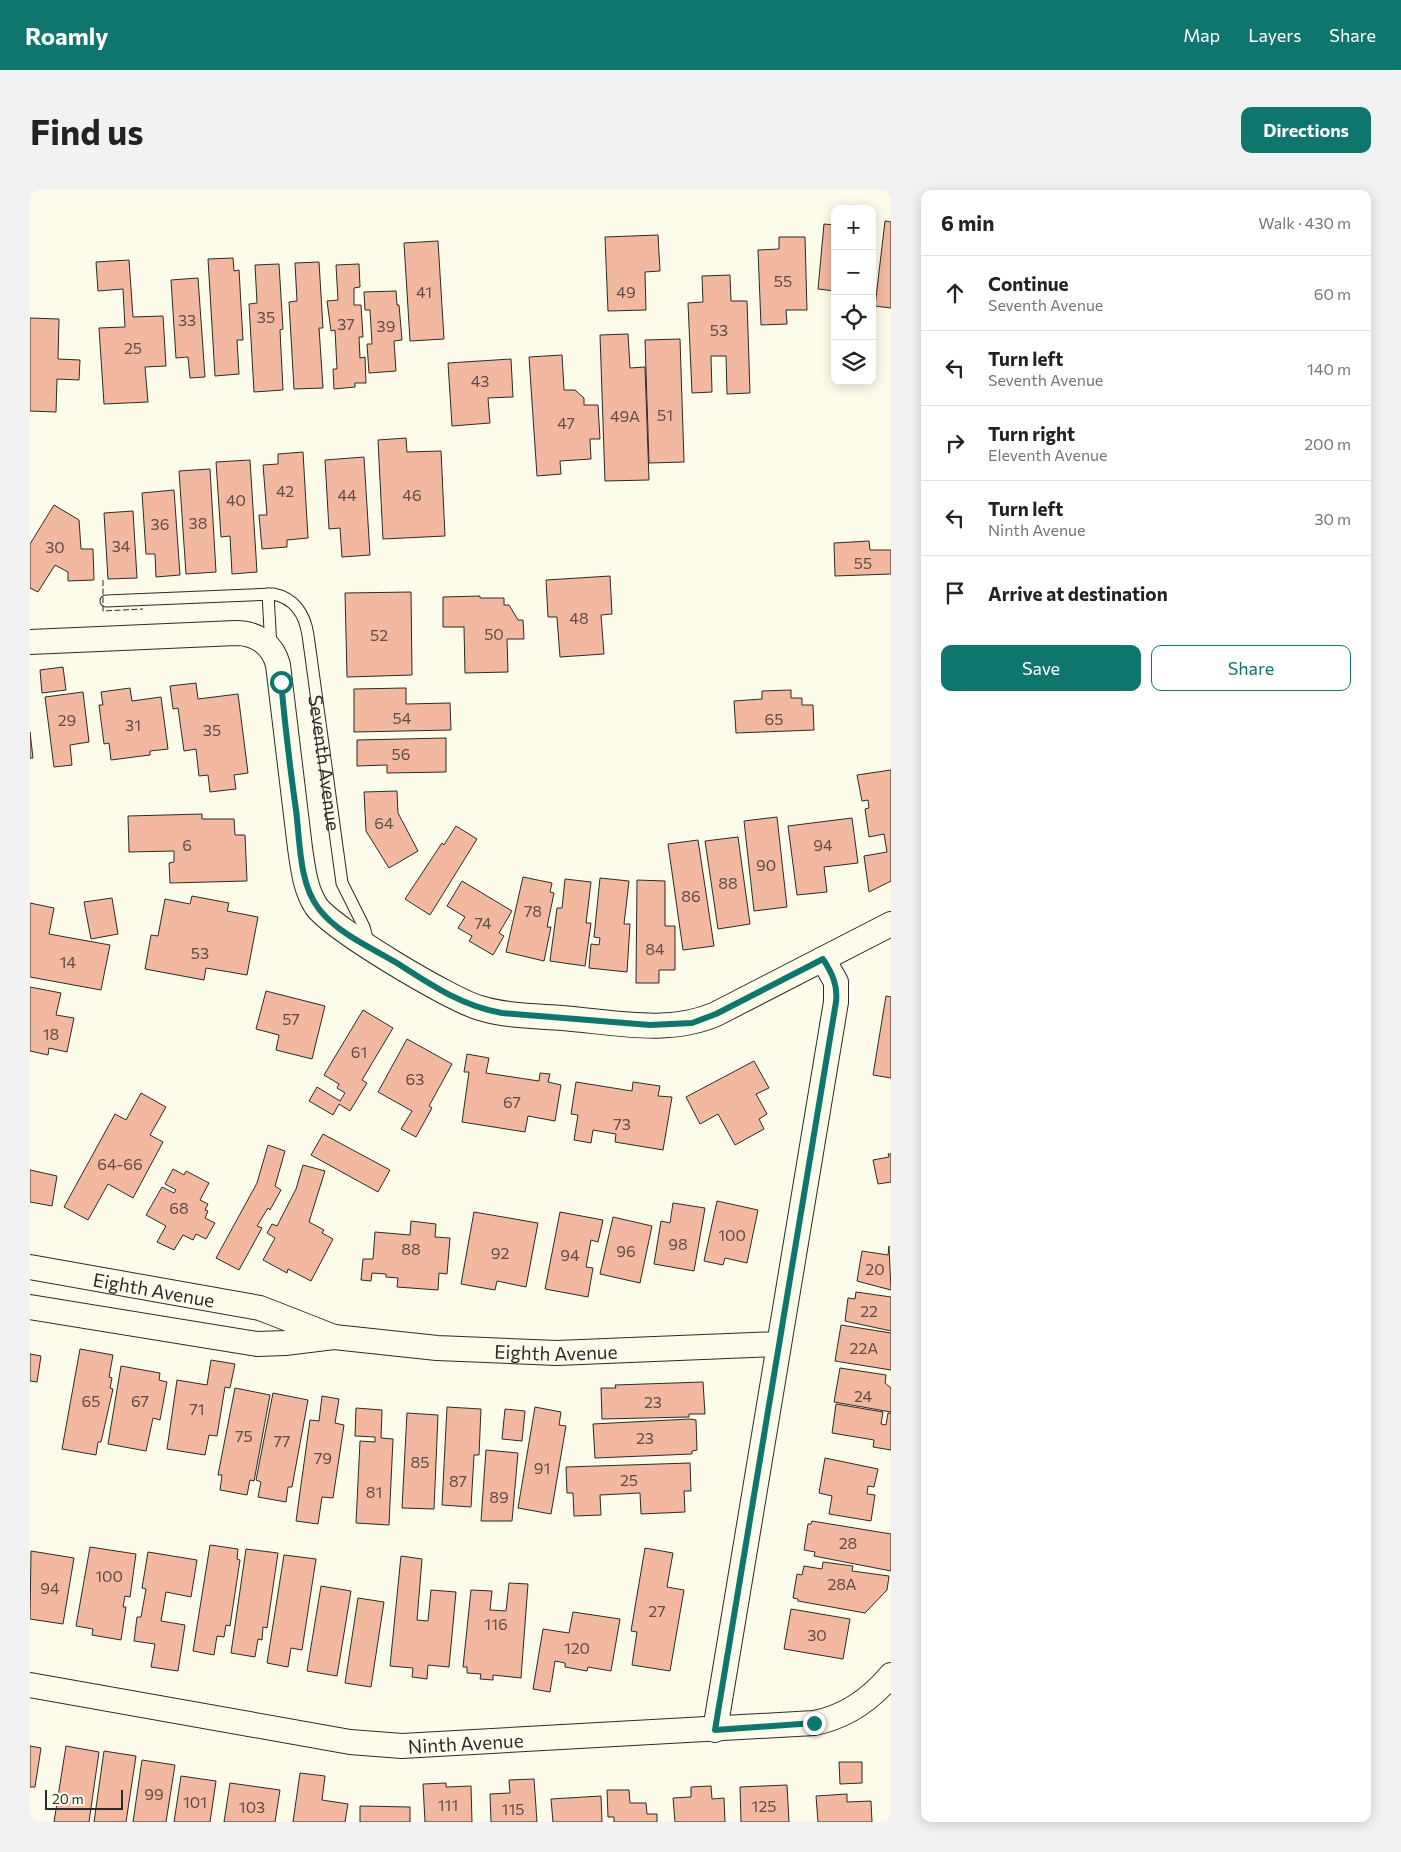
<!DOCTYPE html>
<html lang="en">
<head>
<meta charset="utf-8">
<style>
  body { margin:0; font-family:Commissioner,sans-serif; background:#f2f2f2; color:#222 }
  .controls { position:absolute; right:15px; top:15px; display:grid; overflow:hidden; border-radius:10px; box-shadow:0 2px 12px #0003 }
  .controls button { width:45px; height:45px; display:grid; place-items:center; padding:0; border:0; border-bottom:1px solid #e0e0e0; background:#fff; color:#222; font:25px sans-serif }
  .scale { position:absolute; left:15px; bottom:12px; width:78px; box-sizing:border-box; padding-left:5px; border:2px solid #2b2b2b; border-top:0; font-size:14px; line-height:18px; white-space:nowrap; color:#2b2b2b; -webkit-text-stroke:4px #fdfbea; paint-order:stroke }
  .stop { position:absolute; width:15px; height:15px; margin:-11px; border:4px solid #0f766e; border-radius:50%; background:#fff }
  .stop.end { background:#0f766e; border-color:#fff; box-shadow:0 1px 5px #0008 }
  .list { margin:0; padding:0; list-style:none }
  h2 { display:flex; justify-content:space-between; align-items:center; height:65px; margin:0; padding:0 20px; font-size:21px }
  h2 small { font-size:16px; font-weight:400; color:#767676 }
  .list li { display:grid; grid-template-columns:32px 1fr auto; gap:15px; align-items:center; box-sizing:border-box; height:75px; padding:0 20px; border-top:1px solid #e0e0e0 }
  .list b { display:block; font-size:19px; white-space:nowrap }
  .list p { margin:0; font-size:16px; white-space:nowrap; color:#767676 }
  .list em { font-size:16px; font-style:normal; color:#767676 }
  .actions { display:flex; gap:10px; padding:15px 20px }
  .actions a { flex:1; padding:11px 0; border:1px solid #0f766e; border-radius:10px; text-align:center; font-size:18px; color:#0f766e }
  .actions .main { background:#0f766e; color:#fff }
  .icon { flex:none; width:28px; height:28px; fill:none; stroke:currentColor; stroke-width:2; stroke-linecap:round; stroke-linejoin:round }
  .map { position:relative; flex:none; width:861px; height:1632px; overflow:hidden; border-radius:10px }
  header { display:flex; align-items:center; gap:30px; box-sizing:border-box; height:70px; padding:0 25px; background:#0f766e; color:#fff }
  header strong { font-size:24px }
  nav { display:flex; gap:28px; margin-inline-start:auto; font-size:18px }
  .intro { display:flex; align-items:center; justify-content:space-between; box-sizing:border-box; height:120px; padding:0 30px }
  h1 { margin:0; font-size:35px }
  .button { padding:12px 22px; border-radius:10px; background:#0f766e; color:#fff; font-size:18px; font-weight:700 }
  main { display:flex; gap:30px; padding:0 30px }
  aside { flex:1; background:#fff; border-radius:10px; box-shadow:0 2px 12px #0003 }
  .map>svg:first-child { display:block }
</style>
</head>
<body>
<header>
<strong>Roamly</strong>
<nav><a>Map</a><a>Layers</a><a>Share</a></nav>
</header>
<div class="intro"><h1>Find us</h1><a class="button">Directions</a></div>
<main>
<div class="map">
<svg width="861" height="1632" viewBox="0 0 861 1632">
  <rect width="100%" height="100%" fill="#fdfbea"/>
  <g fill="#f2b8a0" stroke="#2b2b2b">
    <path d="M855,31L861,32V118L845,116Z"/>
    <path d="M794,34L805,35V101L788,99Z"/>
    <path d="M628,45L630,81L615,82L616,120L578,121L575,47Z"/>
    <path d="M749,47H775L777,120H756L757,134L731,135L728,60L749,59Z"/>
    <path d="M408,51L414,149L380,151L374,53Z"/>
    <path d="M203,68L204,81L209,80L213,150H207L209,184L185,186L178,69Z"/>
    <path d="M99,70L103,127L133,126L136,176L115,177L118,212L74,214L69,138L95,137L93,99L68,101L66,72Z"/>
    <path d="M289,72L293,138H289L293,198L264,199L259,112L267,111L265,73Z"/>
    <path d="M249,74L253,139L250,140L253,200L224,202L219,114L227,113L225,75Z"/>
    <path d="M329,74L330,97L324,98V115H331L333,147H329L330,168L335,167L336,193H325V197L304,199L303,179H307L305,140L301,141L297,111L308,110L306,75Z"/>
    <path d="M700,85L701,111H717L720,203L697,204L696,166H681L682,202L662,203L658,113L673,112L672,86Z"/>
    <path d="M168,88L175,187L160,188L158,167L146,168L141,90Z"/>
    <path d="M366,101L367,115H369L372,150L364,151L366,181L339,183L337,154H342L340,120H335L334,102Z"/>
    <path d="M0,128L29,129L28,169L50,170L49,190L27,189L26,222L0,221Z"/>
    <path d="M598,144L600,178L615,177L619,290L575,291L570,145Z"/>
    <path d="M650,149L654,272L619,273L615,150Z"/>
    <path d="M532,165L534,200H545L554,208V215H568L570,249H560L561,269L530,271L531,284L507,286L499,167Z"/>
    <path d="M481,169L483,207L458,208L460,233L422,236L418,173Z"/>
    <path d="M376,248L377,262L411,261L415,346L353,349L348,250Z"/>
    <path d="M273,262L278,348L257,350V357L232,359L229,325H237L233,275L248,274V264Z"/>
    <path d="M334,267L340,365L312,367L310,338L299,339L295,270Z"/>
    <path d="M220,270L227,382L202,384L200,346L191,347L186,272Z"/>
    <path d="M180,279L186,382L156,384L149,281Z"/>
    <path d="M144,300L150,385L126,387L125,364H116L112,303Z"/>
    <path d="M24,315L49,330L51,359H63L64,390L38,391V382L25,375L8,402L0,398V354Z"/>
    <path d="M103,321L107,388L78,389L74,323Z"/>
    <path d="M839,351L840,360H861V384L805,386L804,353Z"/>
    <path d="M580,386L582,424L571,425L574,464L530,467L527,427H518L516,390Z"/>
    <path d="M381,402L382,485L317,487L315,403Z"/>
    <path d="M450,406V408H474V415H479L488,430H493L494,449H477L478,482L435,483L434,437H413V407Z"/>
    <path d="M33,477L36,500L12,503L10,480Z"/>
    <path d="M166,493L168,509L208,504L218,583L204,585L206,599L180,602L178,585L169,586L166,559L154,561L148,518L143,519L140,496Z"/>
    <path d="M100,498L102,511L131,507L138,559L120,561V565L81,570L79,553L74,554L69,515H73L71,502Z"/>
    <path d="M376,498V514L420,513L421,540L324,542V499Z"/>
    <path d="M761,500V508H772V515H783L784,540L706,543L704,511L732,509V501Z"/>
    <path d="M53,502L59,552L40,555L42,575L24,577L15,507Z"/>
    <path d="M0,542L3,568H0Z"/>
    <path d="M416,548V582L357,583V575L327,576V550Z"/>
    <path d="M861,580V691L839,702L834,666L857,662L854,644L839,647L835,619L839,618L838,610L832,611L827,585Z"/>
    <path d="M367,601L368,623L388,661L359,678L336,641L334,602Z"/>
    <path d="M172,624V629H204L205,645H215L217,691L140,693L139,673L144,672V661L99,662L98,626Z"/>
    <path d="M747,627L757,717L724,721L714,631Z"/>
    <path d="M822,628L828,673L794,677L797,702L767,705L758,636Z"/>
    <path d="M426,636L447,649L400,725L375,709L412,653L414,655Z"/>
    <path d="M708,647L720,734L688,739L675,651Z"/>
    <path d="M668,650L684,756L653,760L638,654Z"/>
    <path d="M493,687L522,693L520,702L524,703L517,737H521L514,771L476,762Z"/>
    <path d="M570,688L599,691L594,734H600L597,782L559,778L561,754L569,755L570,748L564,747Z"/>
    <path d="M535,689L561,692L556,733H561L555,776L520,771L527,718H532Z"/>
    <path d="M607,690L635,691V736H645V780H629V793H606Z"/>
    <path d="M432,691L482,721L469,743L474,746L463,765L439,751L442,746L428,738L435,727L417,716Z"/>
    <path d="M162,706L199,713L197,721L228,727L217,785L176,778L174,790L115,779L121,745L128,746L135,709L160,714Z"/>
    <path d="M82,708L88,744L61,749L54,712Z"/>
    <path d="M0,713L24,718L19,744L80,755L71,800L0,787Z"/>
    <path d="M0,797L31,803L26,825L44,828L37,862L19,858L18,865L0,861Z"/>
    <path d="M236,801L295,816L282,869L246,860L249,845L226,839Z"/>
    <path d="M856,806L861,807V888L843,885Z"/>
    <path d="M333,820L363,838L332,890L337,893L320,921L309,914L303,925L279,911L287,897L310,911L315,903L307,898L309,894L294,885Z"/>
    <path d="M377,849L422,874L399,916L402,918L386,947L371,939L382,921L348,902Z"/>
    <path d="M437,864L459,868L456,883L509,891L510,883L520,884L518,892L531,895L525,931L498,926L495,942L432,932L439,882H434Z"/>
    <path d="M724,871L739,898L726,904L737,924L729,929L734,939L705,955L688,924L670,934L656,907Z"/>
    <path d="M546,892L602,901L603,892L630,896L628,906L642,907L633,960L585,952L586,944L563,940L561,953L544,950L548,925L541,924Z"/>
    <path d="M111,903L136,917L120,945L133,952L103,1008L78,994L58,1030L34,1017L85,924L96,930Z"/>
    <path d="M293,944L360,980L348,1002L281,965Z"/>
    <path d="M238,955L255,961L245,996L251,1000L240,1020L238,1018L227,1036L232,1038L209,1080L186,1068L227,993Z"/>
    <path d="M858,964H861V992L848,994L843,970L859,967Z"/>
    <path d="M273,975L295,981L279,1032L294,1040L292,1043L303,1049L281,1091L258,1079L257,1083L233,1070L245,1048L237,1043L242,1034L247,1036L266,999Z"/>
    <path d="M143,979L154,985L156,981L179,993L170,1010L178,1014L175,1020L178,1021L175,1028L185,1033L176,1049L166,1044L163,1050L153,1045L144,1060L127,1052L136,1036L116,1025L132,997L144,1003L146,1000L135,994Z"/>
    <path d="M0,980L27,986L22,1016L0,1012Z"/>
    <path d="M687,1011L728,1020L717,1073L695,1068L693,1075L674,1071Z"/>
    <path d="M643,1013L675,1018L664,1081L624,1074L631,1031L640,1033Z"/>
    <path d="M444,1022L508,1033L496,1097L467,1091L465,1100L431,1094Z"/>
    <path d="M530,1022L573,1030L568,1052L561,1050L556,1077L563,1078L558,1107L515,1099Z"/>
    <path d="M583,1027L622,1036L610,1093L570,1084Z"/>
    <path d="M381,1031L406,1034L405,1047L420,1048L417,1084L409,1083L408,1100L367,1097L368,1088L356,1087V1084L342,1083L341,1091L331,1090L333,1069H343L345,1042L380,1045Z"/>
    <path d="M859,1056L861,1100L827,1091L832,1061L858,1065Z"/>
    <path d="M826,1102L861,1107V1141L815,1131L818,1108L825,1109Z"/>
    <path d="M811,1135L861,1143V1180L805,1171Z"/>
    <path d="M50,1159L83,1165L79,1187L82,1188L80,1198L83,1199L71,1252H68L66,1265L32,1259Z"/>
    <path d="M0,1164L11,1166L7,1192L0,1191Z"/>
    <path d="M181,1170L205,1174L200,1198L195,1197L187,1246L179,1245L175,1265L137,1259L147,1190L177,1195Z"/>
    <path d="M91,1176L130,1183L129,1190L137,1192L130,1230L123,1228L116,1261L78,1254Z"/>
    <path d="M810,1178L856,1185L855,1193L861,1198V1222L804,1212Z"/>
    <path d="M673,1192L675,1224H659V1227L572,1229L571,1198H586L585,1195Z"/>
    <path d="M205,1198L240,1205L224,1291L220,1290L217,1305L190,1300L192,1285H188Z"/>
    <path d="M243,1203L278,1210L262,1297H258L256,1312L228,1307L231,1292L226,1290Z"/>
    <path d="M292,1206L309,1209L305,1233L314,1235L303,1308L292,1307L288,1334L266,1331L280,1230L289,1231Z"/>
    <path d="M806,1214L853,1222L851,1234L856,1235L858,1223H861V1260L843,1257L844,1250L802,1243Z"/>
    <path d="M417,1217L451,1219L449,1265H444L441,1317L412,1315Z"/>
    <path d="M505,1217L531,1222L529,1235L536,1236L521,1324L488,1318Z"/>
    <path d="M326,1218L352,1220L351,1248L363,1249L359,1335L326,1333L330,1251L345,1252V1247L325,1246Z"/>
    <path d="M475,1219L495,1221L492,1251L472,1249Z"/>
    <path d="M377,1223L408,1225L404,1319L372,1318Z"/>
    <path d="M660,1229L666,1230L667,1260L662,1261V1264L565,1268L563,1234Z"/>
    <path d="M456,1260L488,1263L482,1331H451Z"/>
    <path d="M795,1268L848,1279L844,1297L838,1296L837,1304L845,1305L841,1331L799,1324L802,1306L789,1303Z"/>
    <path d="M660,1273L661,1301H654L655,1322L611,1324L610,1303L570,1305L571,1325L544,1326L543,1303H537L536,1277Z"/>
    <path d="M782,1331L861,1344V1381L784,1366L785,1362L774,1360L778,1334H781Z"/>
    <path d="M180,1355L208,1359L207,1369L210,1370L200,1436L196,1435L194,1447L187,1446L184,1465L163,1461Z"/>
    <path d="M60,1357L106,1364L100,1407L95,1406L93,1417H96L91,1450L62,1445L63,1439L46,1436Z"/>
    <path d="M615,1358L643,1363L637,1397L654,1400L640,1481L602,1475L607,1442L601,1441Z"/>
    <path d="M216,1359L248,1363L237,1438L233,1437L232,1450L228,1449L225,1467L201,1463Z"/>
    <path d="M1,1361L44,1368L33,1434L0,1429Z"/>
    <path d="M118,1362L167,1370L161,1407L136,1402L131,1431L155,1435L148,1481L121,1477L125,1454L104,1451L107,1427H111L116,1399L112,1398Z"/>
    <path d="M254,1365L286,1369L272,1460L261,1458L258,1477L237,1473Z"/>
    <path d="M371,1366L392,1369L387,1430L398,1431L401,1400L426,1402L419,1477L398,1475L397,1489L382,1487L383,1478L360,1476Z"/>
    <path d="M793,1372L823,1376L822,1381L859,1386L857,1400L835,1423L768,1411V1409L763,1408L767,1384L772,1385L774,1376L792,1379Z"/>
    <path d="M479,1393L498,1394L491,1488L463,1485V1490L450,1489L451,1484L437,1483V1477H433L441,1400L462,1401L460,1420L476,1421Z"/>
    <path d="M291,1396L321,1401L307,1486L277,1481Z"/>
    <path d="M328,1408L354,1412L341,1497L315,1493Z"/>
    <path d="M761,1419L820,1429L813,1469L754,1459Z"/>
    <path d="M543,1422L590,1429L581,1481L558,1477L557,1481L535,1477V1473L525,1471L520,1502L503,1499L513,1439L539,1443Z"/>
    <path d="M0,1556L11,1558L5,1597H0Z"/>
    <path d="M36,1556L69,1562L59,1632H24Z"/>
    <path d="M74,1561L106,1566L96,1632H64Z"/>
    <path d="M112,1570L145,1575L136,1632H103Z"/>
    <path d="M809,1572H832V1593L810,1594Z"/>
    <path d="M270,1583L295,1586L292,1610L318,1614L315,1632H263Z"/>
    <path d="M151,1586L186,1591L180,1632H144Z"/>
    <path d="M504,1589L507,1632H461L460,1604L480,1603L479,1590Z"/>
    <path d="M200,1593L250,1600L245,1632H194Z"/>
    <path d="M416,1593V1597L441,1596L442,1632H395L393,1594Z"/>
    <path d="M757,1595L759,1632H711L710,1597Z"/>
    <path d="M681,1596L682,1609L694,1608L695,1632H645L643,1608L661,1607V1597Z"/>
    <path d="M577,1600H599L600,1613H616L617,1624H627V1632H584V1627H578Z"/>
    <path d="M817,1604V1612L841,1611L842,1632H788L786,1606Z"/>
    <path d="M571,1606L572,1632H523L521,1609Z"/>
    <path d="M330,1616L380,1617V1632H330Z"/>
  </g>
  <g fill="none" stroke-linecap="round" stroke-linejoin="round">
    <g stroke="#2b2b2b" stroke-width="13">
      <g id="service">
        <path d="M238,404L241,458"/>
        <path id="s1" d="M76,411L243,404C265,408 275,425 278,445L312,693L334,737L339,755"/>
      </g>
    </g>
    <g stroke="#2b2b2b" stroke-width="26">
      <g id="minor">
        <path d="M0,452L206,443C227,443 243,455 248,475L270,658C273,678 275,699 286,716C302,739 421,810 450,818C476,826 505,826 532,828C583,832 639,845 686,824L861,734"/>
        <path id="s2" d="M0,1077L230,1118L304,1147"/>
        <path id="s3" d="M0,1117L227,1154L255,1153L304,1147L407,1158L527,1163L748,1154"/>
        <path id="s4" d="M0,1495L320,1552L372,1556L784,1533C816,1527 840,1510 861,1485"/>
        <path d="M685,1540L806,812V792L793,769"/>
      </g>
    </g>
    <use href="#service" stroke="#fdfbea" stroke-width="11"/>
    <use href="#minor" stroke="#fdfbea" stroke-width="24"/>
    <path stroke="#2b2b2b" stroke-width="1" stroke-dasharray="6 2.5" stroke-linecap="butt" d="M73,390V421L113,419"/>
  </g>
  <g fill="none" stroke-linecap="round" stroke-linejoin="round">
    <path stroke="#0f766e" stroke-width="6" d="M251,492C255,535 260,578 266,620C270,651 269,694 289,719C307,743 342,758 367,773C401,795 432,816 472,823L620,835L662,833L686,824L793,769C802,783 808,795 806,812L685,1540L784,1533"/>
  </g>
  <g text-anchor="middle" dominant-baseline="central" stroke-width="4" stroke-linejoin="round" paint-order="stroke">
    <g font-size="16" fill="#5d4e48">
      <text x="753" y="90">55</text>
      <text x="394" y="101">41</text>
      <text x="596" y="101">49</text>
      <text x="236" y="126">35</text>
      <text x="157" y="129">33</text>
      <text x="316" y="133">37</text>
      <text x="356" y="135">39</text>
      <text x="689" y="139">53</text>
      <text x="103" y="157">25</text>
      <text x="450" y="190">43</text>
      <text x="635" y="224">51</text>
      <text x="595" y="225">49A</text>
      <text x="536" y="232">47</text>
      <text x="255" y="300">42</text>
      <text x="317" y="304">44</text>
      <text x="382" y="304">46</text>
      <text x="206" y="309">40</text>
      <text x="168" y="332">38</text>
      <text x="130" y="333">36</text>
      <text x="91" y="355">34</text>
      <text x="25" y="356">30</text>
      <text x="833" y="372">55</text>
      <text x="549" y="427">48</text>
      <text x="464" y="443">50</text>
      <text x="349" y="444">52</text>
      <text x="372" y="527">54</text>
      <text x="744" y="528">65</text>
      <text x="37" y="529">29</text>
      <text x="103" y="534">31</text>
      <text x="182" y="539">35</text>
      <text x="371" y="563">56</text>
      <text x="354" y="632">64</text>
      <text x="157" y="654">6</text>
      <text x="793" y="654">94</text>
      <text x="736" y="674">90</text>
      <text x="698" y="692">88</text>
      <text x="661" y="705">86</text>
      <text x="503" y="720">78</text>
      <text x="453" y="732">74</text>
      <text x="625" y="758">84</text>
      <text x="170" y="762">53</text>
      <text x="38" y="771">14</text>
      <text x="261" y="828">57</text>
      <text x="21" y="843">18</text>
      <text x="329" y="861">61</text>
      <text x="385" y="888">63</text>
      <text x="482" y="911">67</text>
      <text x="592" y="933">73</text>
      <text x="90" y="973">64-66</text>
      <text x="149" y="1017">68</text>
      <text x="702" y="1044">100</text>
      <text x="648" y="1053">98</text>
      <text x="381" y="1058">88</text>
      <text x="596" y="1060">96</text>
      <text x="470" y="1062">92</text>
      <text x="540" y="1064">94</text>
      <text x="845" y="1078">20</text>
      <text x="839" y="1120">22</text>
      <text x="834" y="1157">22A</text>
      <text x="833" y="1205">24</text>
      <text x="61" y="1210">65</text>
      <text x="110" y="1210">67</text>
      <text x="623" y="1211">23</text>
      <text x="167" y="1218">71</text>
      <text x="214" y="1245">75</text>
      <text x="615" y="1247">23</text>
      <text x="252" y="1250">77</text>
      <text x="293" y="1267">79</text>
      <text x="390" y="1271">85</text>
      <text x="512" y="1277">91</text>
      <text x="599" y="1289">25</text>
      <text x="428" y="1290">87</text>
      <text x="344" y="1301">81</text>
      <text x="469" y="1306">89</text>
      <text x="818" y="1352">28</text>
      <text x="79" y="1385">100</text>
      <text x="812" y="1393">28A</text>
      <text x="20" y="1397">94</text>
      <text x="627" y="1420">27</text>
      <text x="466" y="1433">116</text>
      <text x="787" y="1444">30</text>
      <text x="547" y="1457">120</text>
      <text x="124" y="1603">99</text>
      <text x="165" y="1611">101</text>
      <text x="418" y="1614">111</text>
      <text x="734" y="1615">125</text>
      <text x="222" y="1616">103</text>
      <text x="483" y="1618">115</text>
    </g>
    <g font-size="19" fill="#2b2b2b" stroke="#fdfbea">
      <text stroke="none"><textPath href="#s1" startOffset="354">Seventh Avenue</textPath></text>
      <text stroke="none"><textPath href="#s2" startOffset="126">Eighth Avenue</textPath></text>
      <text stroke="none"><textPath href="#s3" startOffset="530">Eighth Avenue</textPath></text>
      <text stroke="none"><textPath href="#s4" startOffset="441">Ninth Avenue</textPath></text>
    </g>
  </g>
</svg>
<div class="controls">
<button>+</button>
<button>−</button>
<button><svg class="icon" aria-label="locate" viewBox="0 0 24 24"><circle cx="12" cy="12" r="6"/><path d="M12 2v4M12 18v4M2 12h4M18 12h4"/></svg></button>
<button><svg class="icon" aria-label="layers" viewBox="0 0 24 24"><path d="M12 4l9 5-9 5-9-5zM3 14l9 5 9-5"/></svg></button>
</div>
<div class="scale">20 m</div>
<div class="stop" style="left:251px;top:492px"></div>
<div class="stop end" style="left:784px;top:1533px"></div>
</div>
<aside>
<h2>6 min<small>Walk · 430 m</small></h2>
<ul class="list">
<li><svg class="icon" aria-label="ahead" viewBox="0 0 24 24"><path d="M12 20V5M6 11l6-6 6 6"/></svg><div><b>Continue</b><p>Seventh Avenue</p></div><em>60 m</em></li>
<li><svg class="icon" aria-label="left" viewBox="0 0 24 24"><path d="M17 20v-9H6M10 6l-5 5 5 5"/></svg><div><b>Turn left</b><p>Seventh Avenue</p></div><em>140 m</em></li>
<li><svg class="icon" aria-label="right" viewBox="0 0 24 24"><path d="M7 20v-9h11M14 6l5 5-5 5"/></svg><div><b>Turn right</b><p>Eleventh Avenue</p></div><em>200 m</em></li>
<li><svg class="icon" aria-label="left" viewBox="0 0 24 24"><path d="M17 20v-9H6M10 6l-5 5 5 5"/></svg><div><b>Turn left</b><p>Ninth Avenue</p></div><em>30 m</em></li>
<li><svg class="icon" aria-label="arrive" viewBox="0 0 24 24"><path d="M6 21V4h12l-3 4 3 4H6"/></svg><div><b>Arrive at destination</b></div></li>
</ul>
<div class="actions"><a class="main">Save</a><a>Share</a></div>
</aside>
</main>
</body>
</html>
